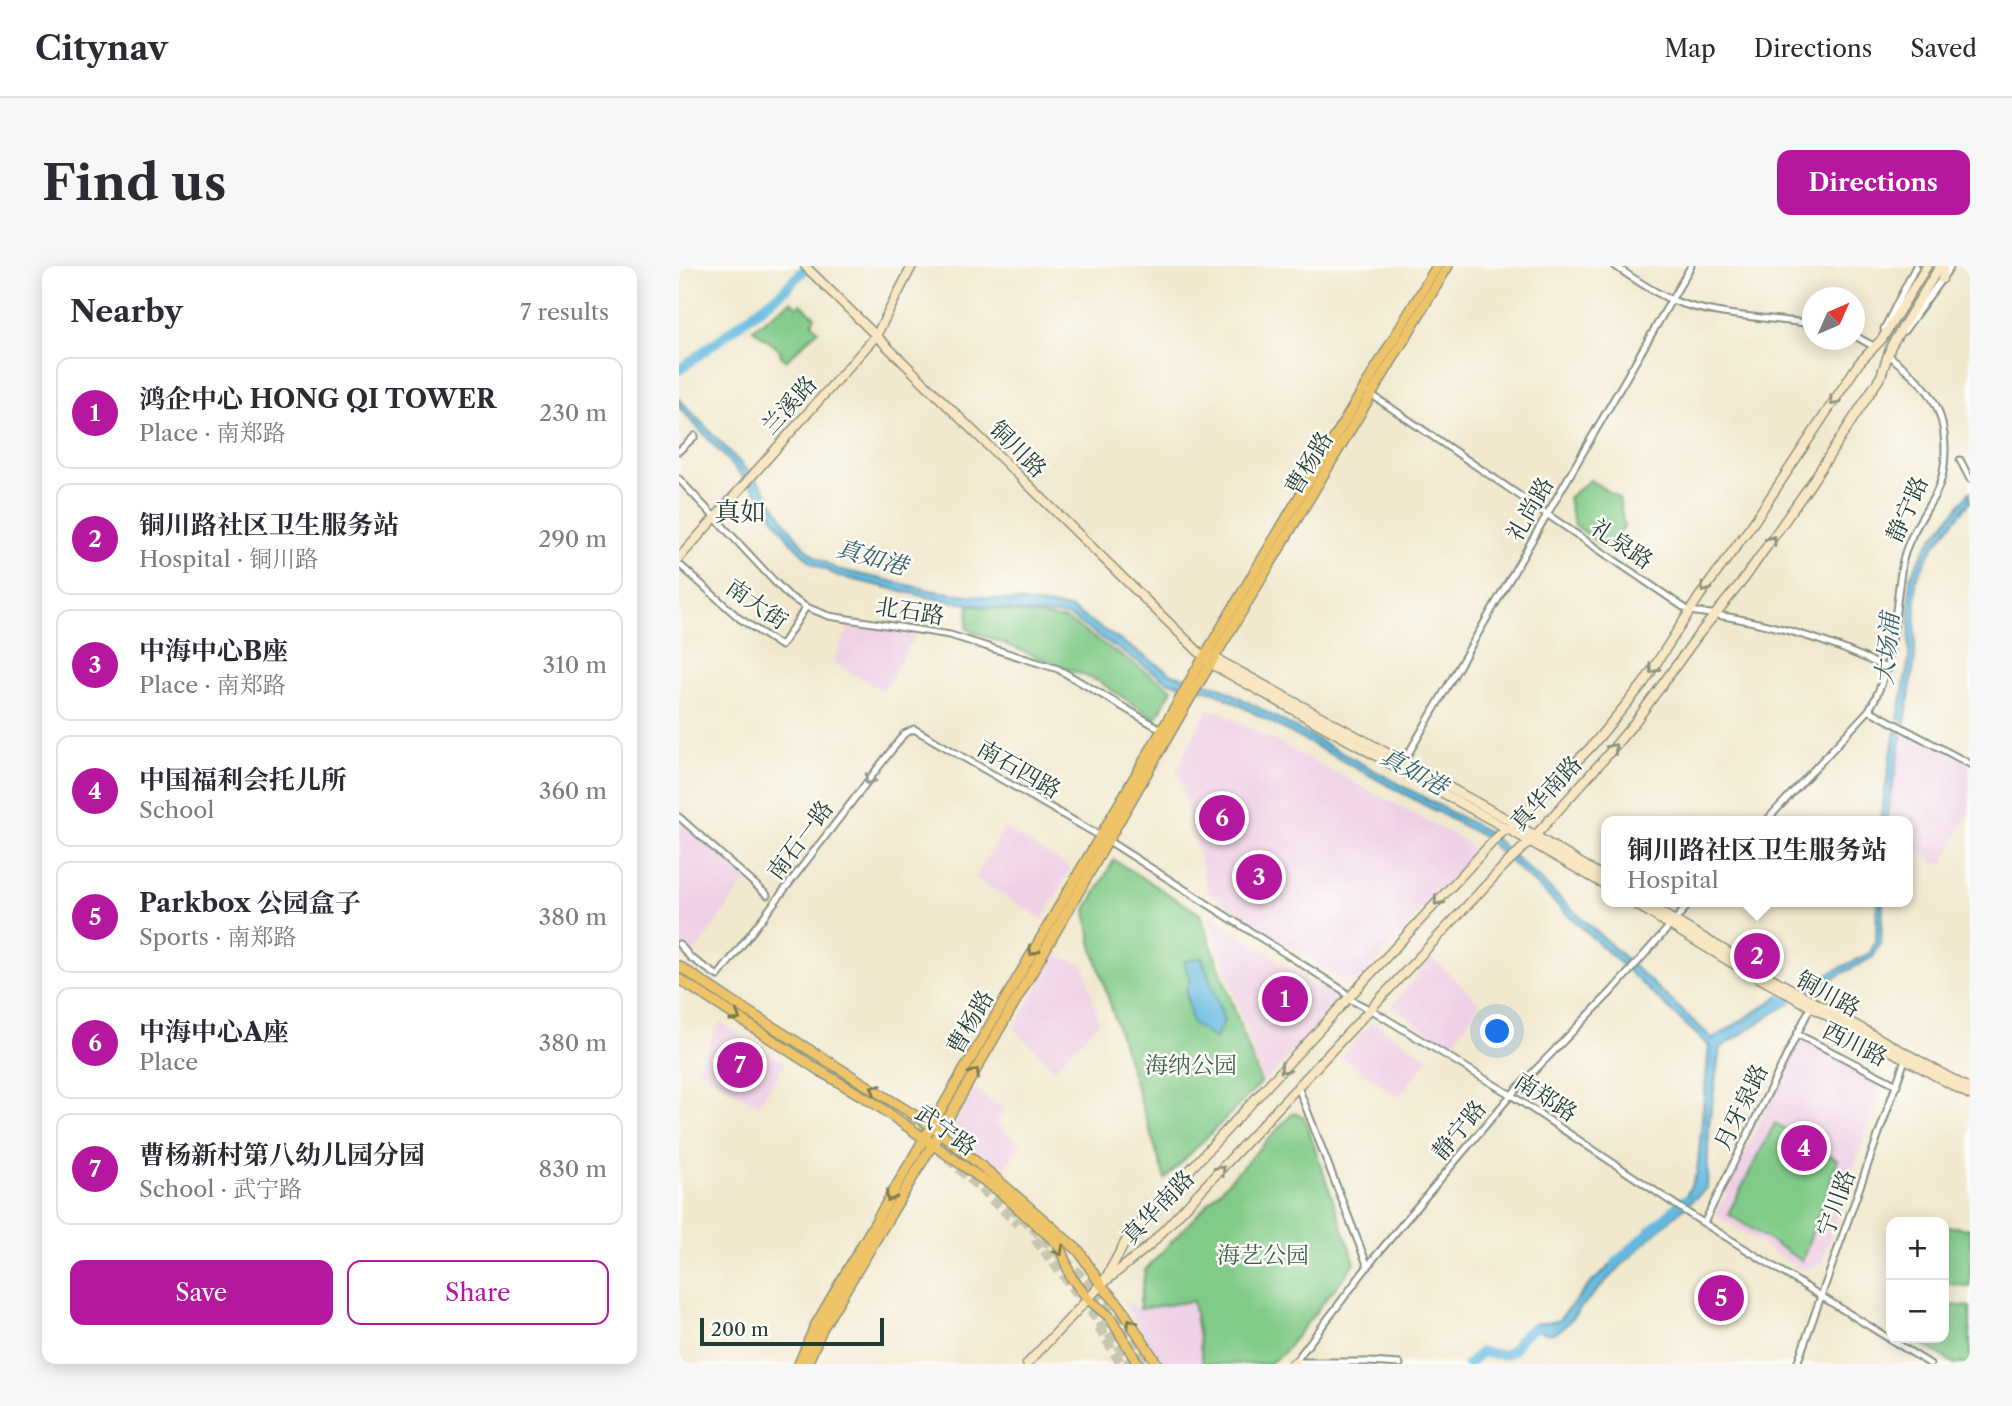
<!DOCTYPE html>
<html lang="en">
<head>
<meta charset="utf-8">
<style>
  body { margin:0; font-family:"Libre Caslon Text","Noto Serif SC",serif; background:#f7f7f7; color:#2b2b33 }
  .controls { position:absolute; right:21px; bottom:21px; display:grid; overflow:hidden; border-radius:14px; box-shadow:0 4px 18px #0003 }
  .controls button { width:63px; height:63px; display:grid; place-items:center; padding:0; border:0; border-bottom:2px solid #e1e1e2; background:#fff; color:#2b2b33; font:35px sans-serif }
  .compass { position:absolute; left:1123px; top:21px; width:63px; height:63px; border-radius:50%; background:#fff; box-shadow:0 4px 18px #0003; rotate:45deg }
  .scale { position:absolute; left:21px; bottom:18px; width:184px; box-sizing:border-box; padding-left:7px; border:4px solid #1f3d34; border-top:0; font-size:19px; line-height:24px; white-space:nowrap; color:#1f3d34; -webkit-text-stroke:5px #fdfcf7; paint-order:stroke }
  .you { position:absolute; left:819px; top:766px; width:24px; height:24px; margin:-18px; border:5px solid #fff; border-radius:50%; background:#1a73e8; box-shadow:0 0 0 10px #1a73e833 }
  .badge { display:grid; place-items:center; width:46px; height:46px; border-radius:50%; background:#b5179e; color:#fff; font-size:23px; font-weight:700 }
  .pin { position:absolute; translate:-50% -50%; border:4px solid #fff; box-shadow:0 2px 7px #0006 }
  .popup { position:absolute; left:922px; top:550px; width:312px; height:91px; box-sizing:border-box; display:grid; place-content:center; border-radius:14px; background:#fff; filter:drop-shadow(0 2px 5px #0005); font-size:23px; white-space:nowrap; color:#7c7c81 }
  .popup b { font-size:26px; color:#2b2b33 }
  .popup::after { content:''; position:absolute; left:50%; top:100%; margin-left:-14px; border:14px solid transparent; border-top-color:#fff }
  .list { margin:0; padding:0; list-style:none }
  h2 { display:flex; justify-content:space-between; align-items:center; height:91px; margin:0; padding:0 28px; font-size:30px }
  h2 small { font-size:23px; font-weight:400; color:#7c7c81 }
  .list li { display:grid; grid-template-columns:46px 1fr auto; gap:21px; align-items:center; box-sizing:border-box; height:112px; margin:0 14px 14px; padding:0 14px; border:2px solid #e1e1e2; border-radius:14px }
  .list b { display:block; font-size:26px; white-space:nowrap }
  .list p { margin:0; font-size:23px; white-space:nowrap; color:#7c7c81 }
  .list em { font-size:23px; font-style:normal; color:#7c7c81 }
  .actions { display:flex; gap:14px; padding:21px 28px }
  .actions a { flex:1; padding:16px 0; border:2px solid #b5179e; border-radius:14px; text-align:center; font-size:24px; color:#b5179e }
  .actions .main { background:#b5179e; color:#fff }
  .map { position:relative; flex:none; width:1291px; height:1098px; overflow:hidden; border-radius:14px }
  header { display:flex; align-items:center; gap:42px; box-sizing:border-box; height:98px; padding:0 35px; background:#fff; border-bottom:2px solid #e1e1e2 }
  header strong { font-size:33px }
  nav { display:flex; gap:38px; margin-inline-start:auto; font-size:24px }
  .intro { display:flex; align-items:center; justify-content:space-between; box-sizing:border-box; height:168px; padding:0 42px }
  h1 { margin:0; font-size:49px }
  .button { padding:18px 32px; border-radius:14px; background:#b5179e; color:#fff; font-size:24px; font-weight:700 }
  main { display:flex; gap:42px; padding:0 42px }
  aside { flex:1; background:#fff; border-radius:14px; box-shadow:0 4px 18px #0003 }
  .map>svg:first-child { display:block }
</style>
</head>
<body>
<header>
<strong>Citynav</strong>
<nav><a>Map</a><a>Directions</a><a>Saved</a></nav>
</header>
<div class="intro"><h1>Find us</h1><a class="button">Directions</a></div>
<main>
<aside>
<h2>Nearby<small>7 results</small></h2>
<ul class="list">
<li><span class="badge">1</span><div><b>鸿企中心 HONG QI TOWER</b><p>Place · 南郑路</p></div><em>230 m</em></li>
<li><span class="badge">2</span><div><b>铜川路社区卫生服务站</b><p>Hospital · 铜川路</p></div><em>290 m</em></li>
<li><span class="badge">3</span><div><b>中海中心B座</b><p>Place · 南郑路</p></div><em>310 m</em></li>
<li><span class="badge">4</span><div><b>中国福利会托儿所</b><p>School</p></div><em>360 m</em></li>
<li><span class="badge">5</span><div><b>Parkbox 公园盒子</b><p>Sports · 南郑路</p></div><em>380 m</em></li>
<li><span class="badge">6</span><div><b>中海中心A座</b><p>Place</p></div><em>380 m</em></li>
<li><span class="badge">7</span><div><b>曹杨新村第八幼儿园分园</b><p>School · 武宁路</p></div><em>830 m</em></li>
</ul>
<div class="actions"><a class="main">Save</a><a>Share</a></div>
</aside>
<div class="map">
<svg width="1291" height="1098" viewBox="0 0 1291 1098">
  <rect width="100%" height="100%" fill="#fdfcf7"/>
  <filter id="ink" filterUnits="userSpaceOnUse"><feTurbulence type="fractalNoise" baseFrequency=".0143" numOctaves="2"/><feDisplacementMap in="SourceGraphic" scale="14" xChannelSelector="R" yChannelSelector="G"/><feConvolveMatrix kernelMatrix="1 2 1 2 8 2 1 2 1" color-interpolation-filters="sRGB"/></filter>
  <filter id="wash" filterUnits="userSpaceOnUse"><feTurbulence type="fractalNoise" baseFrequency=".00686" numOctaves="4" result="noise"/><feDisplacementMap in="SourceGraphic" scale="28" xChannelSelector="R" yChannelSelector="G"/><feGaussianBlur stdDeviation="1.57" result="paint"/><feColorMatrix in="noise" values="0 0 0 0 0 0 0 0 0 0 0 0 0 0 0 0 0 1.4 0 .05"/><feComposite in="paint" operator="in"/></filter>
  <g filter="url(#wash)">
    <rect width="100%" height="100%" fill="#f1e8ce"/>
    <g fill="#efd0e6">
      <path d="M173,354L239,364L205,425L154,396Z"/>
      <path d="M529,444L541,446L786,575L795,586L682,712L676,715L661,713L529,627L498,501Z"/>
      <path d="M1229,465L1291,498V543L1263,600L1229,580L1228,555H1201L1211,510Z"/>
      <path d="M0,551L68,613L12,692L0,678Z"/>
      <path d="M325,562L391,602L364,653L296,612Z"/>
      <path d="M529,648L650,727L656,736L650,749L584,817Z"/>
      <path d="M376,689L405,699L420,756L375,803L335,763Z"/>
      <path d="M752,691L801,737L771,781L713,740Z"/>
      <path d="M41,756L106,797L79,839L17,802Z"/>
      <path d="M693,756L750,792L720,830L662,791Z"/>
      <path d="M1120,772L1204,815L1142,998L1122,1004L1037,949Z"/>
      <path d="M294,824L325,842L317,857L342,879L321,907L276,865V856Z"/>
      <path d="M443,1033L460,1043L514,1035L523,1098H483Z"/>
    </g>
    <g fill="#81cb88" stroke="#50845e" stroke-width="2">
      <path d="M112,35L119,41L122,38L136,51L133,57L139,64L107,95L101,88L102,85L74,63Z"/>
      <path d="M911,214L940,232L945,262L925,282L895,258L889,232Z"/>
      <path d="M290,339L388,354L493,423L477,453L419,415L288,363Z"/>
      <path d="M435,594L521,648L582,817L486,913L413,680L407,644Z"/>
      <path d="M614,847L625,851L676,997L604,1087L590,1098H524L514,1035L460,1043L466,1004Z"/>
      <path d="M1096,857L1159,894L1123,995L1049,948Z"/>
      <path d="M1265,960L1291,963V1021L1265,1017Z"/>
      <path d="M1265,1038L1291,1041V1098H1276L1234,1072H1265Z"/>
    </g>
    <g fill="#64b9e0" stroke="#427b8a" stroke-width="2">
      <path d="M0,133L83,220L116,270L135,290L158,303L255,325L391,342L493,408L539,420L809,566L1034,773L1101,730L1112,736L1041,782L1030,858L1028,922C985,958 944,996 906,1037C897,1046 887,1063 875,1067C868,1069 860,1065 854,1062L824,1093L802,1086L790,1098H785L800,1083L824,1087L854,1058L879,1055L911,1018L1006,932L1018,907L1030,780L805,571L536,426L490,416L389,350L352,347L256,333L159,310L133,297L111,275L76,224L0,141Z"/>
      <path d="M1291,226V236L1254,281L1237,313L1236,392L1226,457L1219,453L1230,393L1231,311L1249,278Z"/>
      <path d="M1216,465L1223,469L1207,555H1201Z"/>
      <path d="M1198,636H1204L1202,676L1194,691L1142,719L1127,723L1123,721L1191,687L1197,674Z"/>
      <path d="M523,691L545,755L536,773L513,757L507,726L511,714L505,696Z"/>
    </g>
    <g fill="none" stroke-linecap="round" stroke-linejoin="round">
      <g stroke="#64b9e0" stroke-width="10">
        <path d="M0,104L103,26L129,0"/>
        <path d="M1096,740L1140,715"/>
        <path d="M937,997L1005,934"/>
        <path d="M790,1098L802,1086C847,1095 827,1077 855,1062"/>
      </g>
    </g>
  </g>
  <g filter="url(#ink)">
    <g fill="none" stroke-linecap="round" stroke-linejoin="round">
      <g stroke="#c7c6af" stroke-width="10" stroke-dasharray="10 5" stroke-linecap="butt">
        <path d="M0,707L28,727"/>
        <path d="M230,850L281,894"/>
        <path d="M269,892L339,958"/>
        <path d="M332,940L410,1018L470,1098"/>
        <path d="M356,973L453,1098"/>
        <path d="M420,1061L442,1098"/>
      </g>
      <g stroke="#889281" stroke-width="9">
        <g id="street">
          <path d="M936,0C954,12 972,25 993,34C1036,51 1088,51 1134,58"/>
          <path d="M1205,63L1237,0"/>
          <path d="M1225,65L1272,0"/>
          <path d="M1176,70L1196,81"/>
          <path d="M690,127L1010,345C1077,353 1149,372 1209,403"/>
          <path d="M0,185L16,170"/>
          <path d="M1281,194L1291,213"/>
          <path d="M0,213L94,314L110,330L127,341L150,350L271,369L379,403L485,465"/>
          <path d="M0,298L60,352L102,380L127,341"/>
          <path d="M1190,444L1291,498"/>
          <path d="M724,497L1012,0"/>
          <path d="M0,551L88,629"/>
          <path d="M1087,555L1190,444C1218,397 1214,346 1224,294C1230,269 1245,249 1257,227C1263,215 1266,199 1266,185C1266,137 1246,117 1209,89"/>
          <path d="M0,678L12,692L39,710L225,468L235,463L428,574L665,725L670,733L696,746L832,829L1015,951L1251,1098"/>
          <path d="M1118,768L1218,819"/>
          <path d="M619,821L689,1001"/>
          <path d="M1025,957L1132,740"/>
          <path d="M616,1096L695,992L832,829L933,725L1012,636"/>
          <path d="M616,1096H690L721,1098"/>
          <path d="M1118,1098L1227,791"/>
        </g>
      </g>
      <g stroke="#889281" stroke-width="11">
        <g id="secondary">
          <path d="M126,0L532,398L850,575L928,620"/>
          <path d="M1263,13L1265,0"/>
          <path d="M0,292L197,70L233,0"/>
          <path d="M529,392H536L835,557L928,613"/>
          <path d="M953,636L1053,697L1291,829"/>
          <path d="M964,636L1096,714L1291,823"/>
          <path d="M425,1015L449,971L818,571L835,557L912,481L964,418L1020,331L1075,256L1180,97L1203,73L1248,0"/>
          <path d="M348,1098L422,1019L472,978L826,599L856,570L925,493L956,456L1020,368L1065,313L1131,219L1202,110L1212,80L1261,0"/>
          <path d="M613,1098L616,1096L618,1098"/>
        </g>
      </g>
      <g stroke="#889281" stroke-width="12">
        <g id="primary">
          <path d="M516,406L758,0"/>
          <path d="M523,412L769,0"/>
          <path d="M0,700L52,735L253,860L312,908L400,985L422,1019L441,1040L478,1098"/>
          <path d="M0,713L141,805L195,837L320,925L380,979L392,1011L409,1033L431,1051L459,1098"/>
          <path d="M120,1098L136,1060L500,435"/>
          <path d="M128,1098L143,1063L261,866L507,439"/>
        </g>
      </g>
      <use href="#street" stroke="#fff" stroke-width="5"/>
      <use href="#secondary" stroke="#f9e7c3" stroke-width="8"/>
      <use href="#primary" stroke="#efc469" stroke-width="9"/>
      <g stroke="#889281" stroke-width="12" stroke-linecap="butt">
        <g id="primary-bridge">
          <path d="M500,435L516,406"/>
          <path d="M507,439L523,412"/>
        </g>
      </g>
      <use href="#primary-bridge" stroke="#efc469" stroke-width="9"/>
    </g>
    <defs><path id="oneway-chevron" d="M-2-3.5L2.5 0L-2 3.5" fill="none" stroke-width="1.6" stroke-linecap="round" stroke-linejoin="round" transform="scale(1.75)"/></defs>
    <g stroke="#8c927c">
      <use href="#oneway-chevron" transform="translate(1155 135) rotate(123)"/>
      <use href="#oneway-chevron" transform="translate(1093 274) rotate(-55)"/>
      <use href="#oneway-chevron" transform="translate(1026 322) rotate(126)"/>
      <use href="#oneway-chevron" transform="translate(974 403) rotate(123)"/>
      <use href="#oneway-chevron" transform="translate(934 482) rotate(-50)"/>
      <use href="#oneway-chevron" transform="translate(759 635) rotate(132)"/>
      <use href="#oneway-chevron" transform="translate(605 803) rotate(133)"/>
      <use href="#oneway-chevron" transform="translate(542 904) rotate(-47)"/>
    </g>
    <use stroke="#8f9e9a" href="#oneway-chevron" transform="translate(190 514) rotate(127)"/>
    <g stroke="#7d7a4c">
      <use href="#oneway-chevron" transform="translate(354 685) rotate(120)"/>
      <use href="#oneway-chevron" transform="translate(57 751) rotate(33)"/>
      <use href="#oneway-chevron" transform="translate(296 807) rotate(-59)"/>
      <use href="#oneway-chevron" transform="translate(196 823) rotate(-149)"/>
      <use href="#oneway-chevron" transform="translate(211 931) rotate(120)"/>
      <use href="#oneway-chevron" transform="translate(380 985) rotate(61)"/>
      <use href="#oneway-chevron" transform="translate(452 1057) rotate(-122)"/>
    </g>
  </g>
  <g text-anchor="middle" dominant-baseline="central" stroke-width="5" stroke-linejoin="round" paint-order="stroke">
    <g font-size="23" fill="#1f3d34" stroke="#fdfcf7">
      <text transform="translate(110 139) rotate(-48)">兰溪路</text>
      <text transform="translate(339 183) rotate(45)">铜川路</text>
      <text transform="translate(630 197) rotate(-59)">曹杨路</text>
      <text transform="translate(851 243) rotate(-60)">礼尚路</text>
      <text transform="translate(1228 243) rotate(-66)">静宁路</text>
      <text transform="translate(943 278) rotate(34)">礼泉路</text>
      <text transform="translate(78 338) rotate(35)">南大街</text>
      <text transform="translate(231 345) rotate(9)">北石路</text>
      <text transform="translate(340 503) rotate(30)">南石四路</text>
      <text transform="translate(867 527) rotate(-47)">真华南路</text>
      <text transform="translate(121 574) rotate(-53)">南石一路</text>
      <text transform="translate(1149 728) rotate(29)">铜川路</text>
      <text transform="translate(291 756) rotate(-60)">曹杨路</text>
      <text transform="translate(1176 778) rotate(27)">西川路</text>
      <text transform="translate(867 831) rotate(33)">南郑路</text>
      <text transform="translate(1062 841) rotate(-64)">月牙泉路</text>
      <text transform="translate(267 864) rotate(36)">武宁路</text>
      <text transform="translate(780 864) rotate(-50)">静宁路</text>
      <text transform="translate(1157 937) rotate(-70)">宁川路</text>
      <text transform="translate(479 941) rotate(-46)">真华南路</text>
    </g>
    <g font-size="23" fill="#386049" stroke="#fdfcf7">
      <text x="512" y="799">海纳公园</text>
      <text x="584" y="989">海艺公园</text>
    </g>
    <g font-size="24" font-style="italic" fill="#346268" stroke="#fdfcf7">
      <text transform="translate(193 291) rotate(16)">真如港</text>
      <text transform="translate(1208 383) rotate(-85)">大场浦</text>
      <text transform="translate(735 505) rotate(29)">真如港</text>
    </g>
    <g font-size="26" fill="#1f3d34" stroke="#fdfcf7">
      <text x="61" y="246">真如</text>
    </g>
  </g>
</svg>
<div class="controls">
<button>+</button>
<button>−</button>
</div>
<svg class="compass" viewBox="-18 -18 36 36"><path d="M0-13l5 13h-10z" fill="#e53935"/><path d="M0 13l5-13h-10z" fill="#7c7c81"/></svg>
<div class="scale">200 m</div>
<div class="you"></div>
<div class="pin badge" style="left:606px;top:733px">1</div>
<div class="pin badge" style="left:1078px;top:690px">2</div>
<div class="popup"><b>铜川路社区卫生服务站</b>Hospital</div>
<div class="pin badge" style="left:580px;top:611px">3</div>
<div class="pin badge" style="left:1125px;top:882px">4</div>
<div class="pin badge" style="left:1042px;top:1032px">5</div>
<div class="pin badge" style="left:543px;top:552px">6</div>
<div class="pin badge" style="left:61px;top:799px">7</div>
</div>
</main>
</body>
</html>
